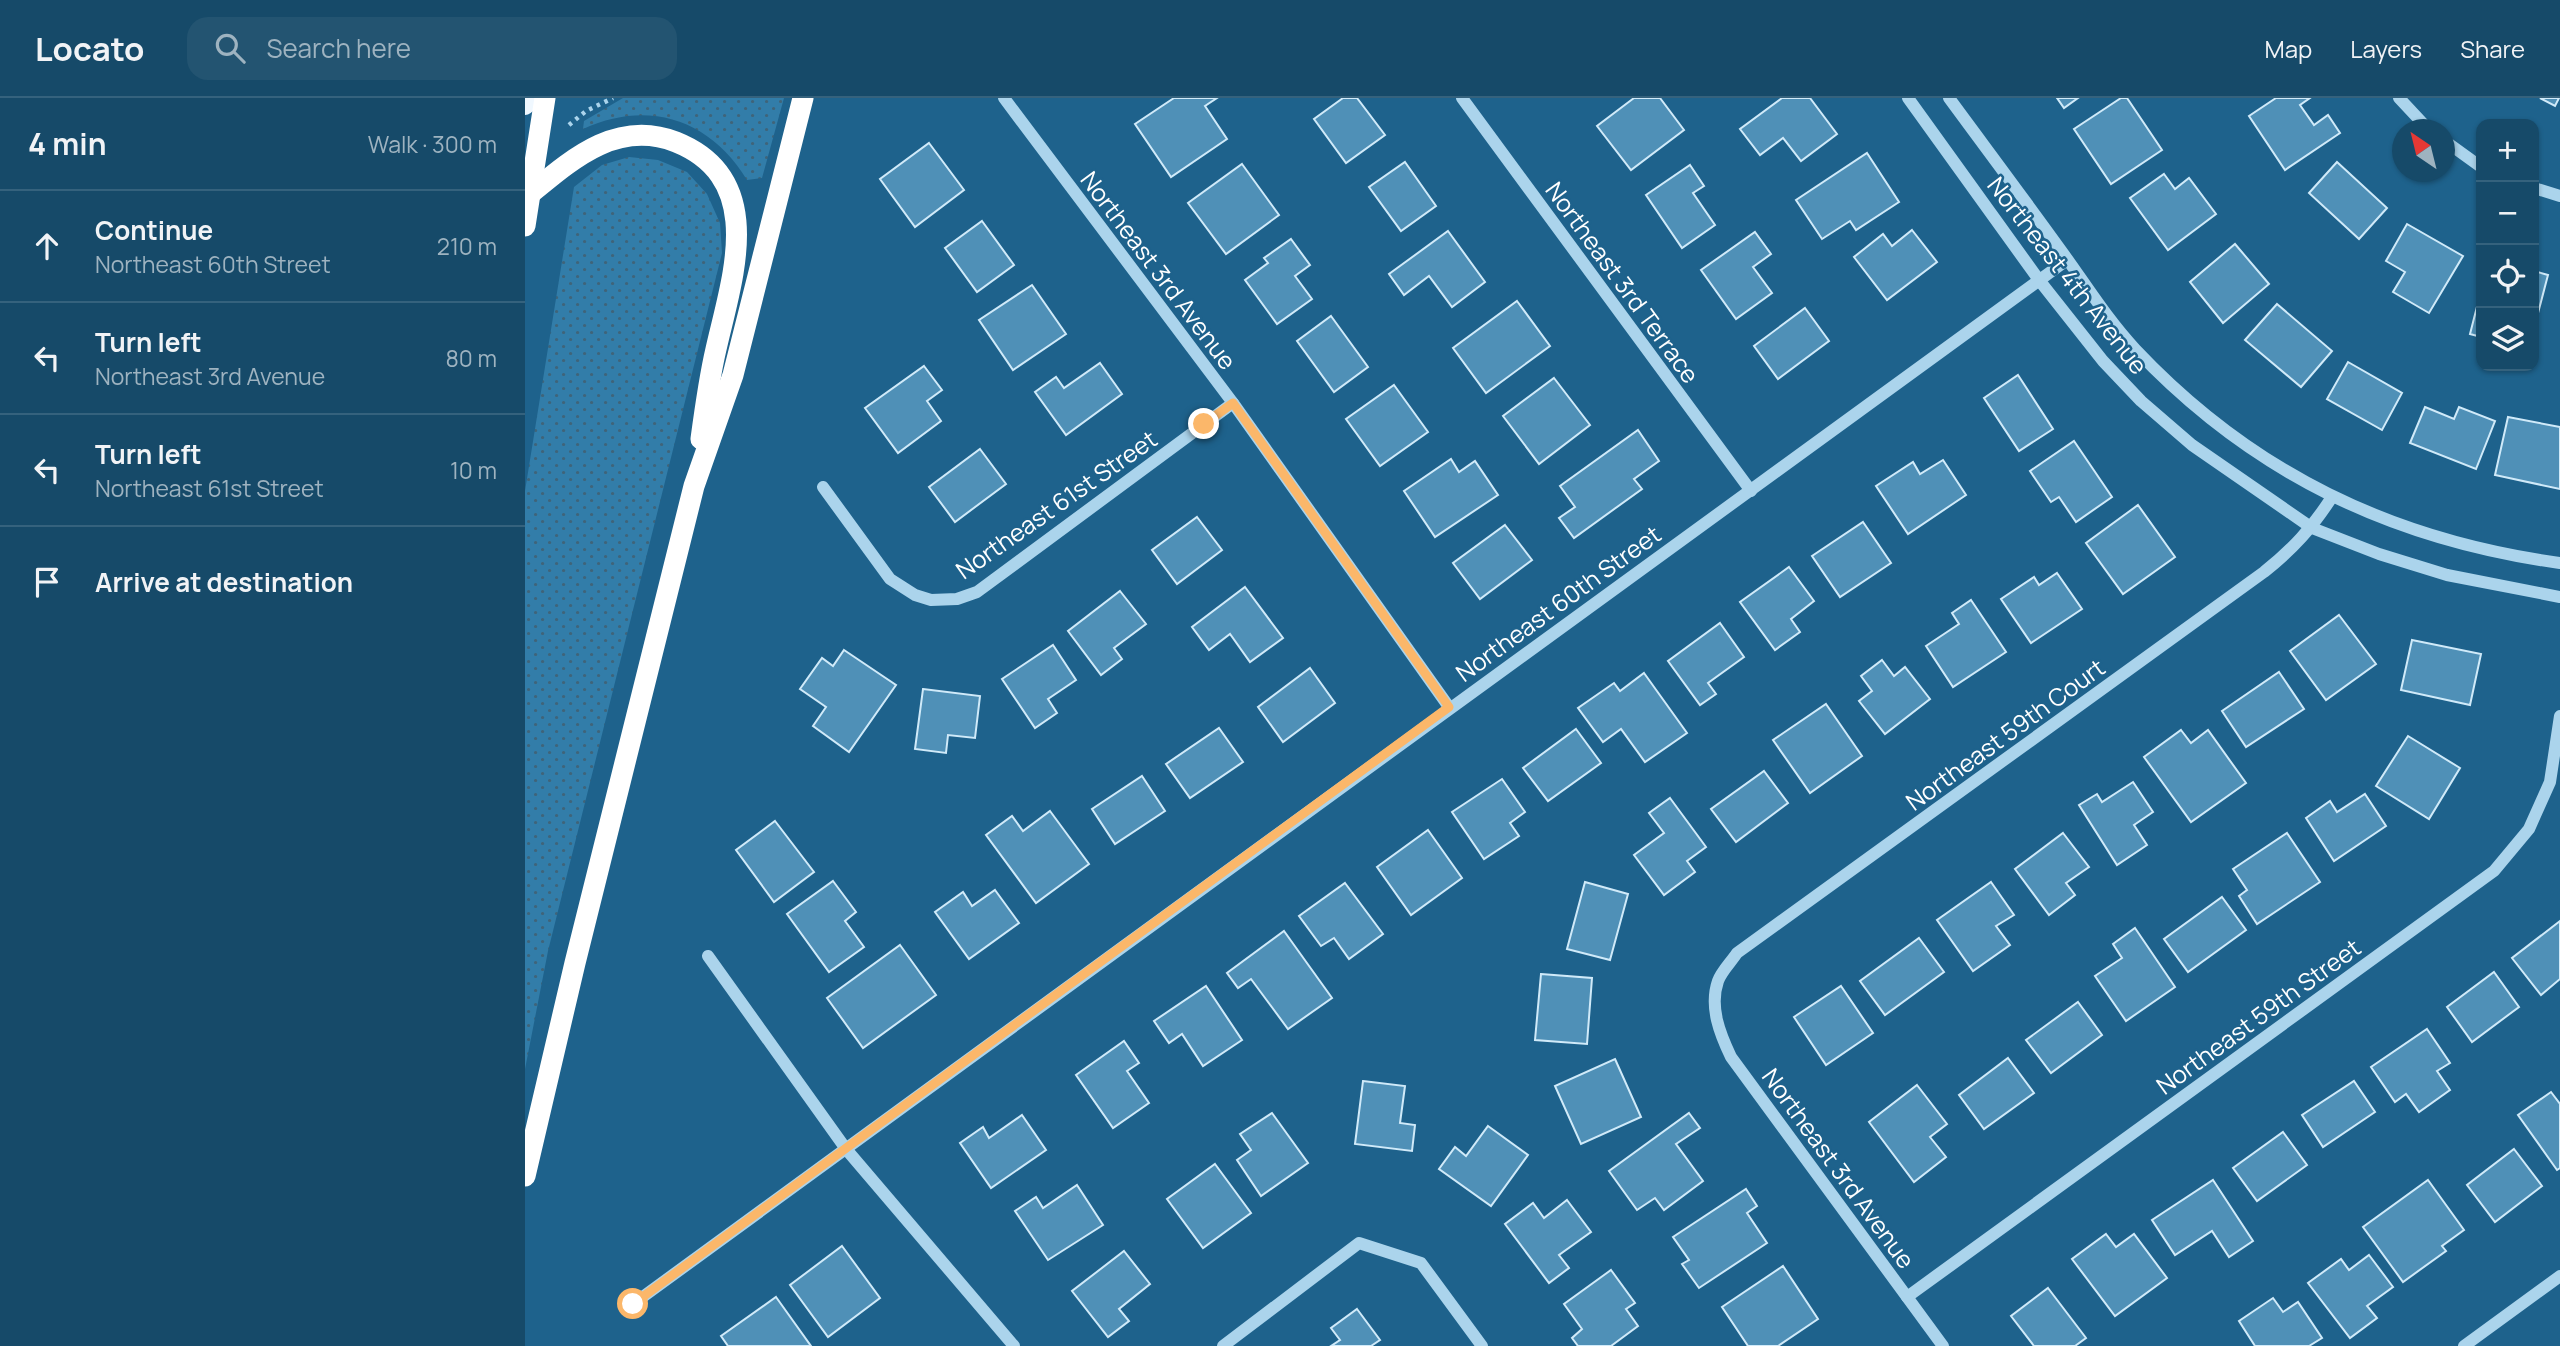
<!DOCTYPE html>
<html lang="en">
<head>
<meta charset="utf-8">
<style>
  body { margin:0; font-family:Manrope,sans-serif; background:#235471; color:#f1f3f6 }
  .controls { position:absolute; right:21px; top:21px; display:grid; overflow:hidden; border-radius:14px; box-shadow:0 2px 5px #0004 }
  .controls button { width:63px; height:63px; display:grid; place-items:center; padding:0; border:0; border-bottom:2px solid #35627d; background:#164a69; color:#f1f3f6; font:35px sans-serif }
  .compass { position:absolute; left:1867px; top:21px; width:63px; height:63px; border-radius:50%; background:#164a69; box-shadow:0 2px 5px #0004; rotate:325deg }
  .stop { position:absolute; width:21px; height:21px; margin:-16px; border:5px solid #fbb76a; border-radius:50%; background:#fff }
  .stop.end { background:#fbb76a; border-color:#fff; box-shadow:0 2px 7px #0008 }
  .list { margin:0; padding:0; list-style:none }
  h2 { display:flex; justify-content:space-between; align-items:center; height:91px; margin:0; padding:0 28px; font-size:30px }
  h2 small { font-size:23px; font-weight:400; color:#9eb3c0 }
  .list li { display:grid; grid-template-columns:46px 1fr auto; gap:21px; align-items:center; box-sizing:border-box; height:112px; padding:0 28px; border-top:2px solid #35627d }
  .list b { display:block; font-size:26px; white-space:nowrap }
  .list p { margin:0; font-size:23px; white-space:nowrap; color:#9eb3c0 }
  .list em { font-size:23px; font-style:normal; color:#9eb3c0 }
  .icon { flex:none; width:38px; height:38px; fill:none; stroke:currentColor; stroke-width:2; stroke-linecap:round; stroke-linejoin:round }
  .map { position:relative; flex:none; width:2035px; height:1248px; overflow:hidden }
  header { display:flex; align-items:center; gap:42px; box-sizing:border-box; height:98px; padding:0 35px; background:#164a69; border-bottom:2px solid #35627d }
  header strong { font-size:33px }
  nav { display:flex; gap:38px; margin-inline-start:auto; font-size:24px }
  .search { width:490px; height:63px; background:#235471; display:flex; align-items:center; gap:18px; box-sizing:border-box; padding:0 24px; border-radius:21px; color:#9eb3c0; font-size:26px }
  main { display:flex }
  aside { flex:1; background:#164a69 }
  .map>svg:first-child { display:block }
</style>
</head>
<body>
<header>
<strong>Locato</strong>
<div class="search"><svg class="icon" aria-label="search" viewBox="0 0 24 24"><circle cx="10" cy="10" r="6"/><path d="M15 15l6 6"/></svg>Search here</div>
<nav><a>Map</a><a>Layers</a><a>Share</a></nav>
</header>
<main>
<aside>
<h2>4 min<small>Walk · 300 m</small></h2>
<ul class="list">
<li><svg class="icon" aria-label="ahead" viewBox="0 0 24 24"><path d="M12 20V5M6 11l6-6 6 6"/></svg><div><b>Continue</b><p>Northeast 60th Street</p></div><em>210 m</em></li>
<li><svg class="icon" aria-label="left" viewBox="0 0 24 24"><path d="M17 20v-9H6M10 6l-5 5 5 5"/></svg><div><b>Turn left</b><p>Northeast 3rd Avenue</p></div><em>80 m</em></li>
<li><svg class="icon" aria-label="left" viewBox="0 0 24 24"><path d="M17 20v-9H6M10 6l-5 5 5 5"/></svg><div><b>Turn left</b><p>Northeast 61st Street</p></div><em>10 m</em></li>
<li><svg class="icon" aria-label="arrive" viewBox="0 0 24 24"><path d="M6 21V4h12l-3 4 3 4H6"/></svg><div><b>Arrive at destination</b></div></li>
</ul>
</aside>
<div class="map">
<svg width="2035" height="1248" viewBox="0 0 2035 1248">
  <defs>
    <pattern id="green-dots" width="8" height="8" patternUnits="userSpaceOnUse" patternTransform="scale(1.75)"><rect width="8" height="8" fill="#327da9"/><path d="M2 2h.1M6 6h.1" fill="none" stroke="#3f647a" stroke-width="1.8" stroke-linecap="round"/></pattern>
  </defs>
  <rect width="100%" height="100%" fill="#1e628c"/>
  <g fill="url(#green-dots)">
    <path d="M98,0H259L237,80L222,82C185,21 123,1 58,31L59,23Z"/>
    <path d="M104,59L133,62L162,74L182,96L195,125L197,155L23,853L0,971V393L49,89L77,67Z"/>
  </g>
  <g fill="#4f90b7" stroke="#d0eaf9" stroke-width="2">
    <path d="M649,0H692L680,8L702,41L646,79L610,26Z"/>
    <path d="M818,0H832L860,37L821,65L789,21Z"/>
    <path d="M1109,0H1135L1159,32L1106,72L1072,28Z"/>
    <path d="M1257,0H1285L1312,36L1276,63L1258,40L1235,57L1215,31Z"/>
    <path d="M1532,0H1553L1539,10Z"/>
    <path d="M1596,0H1602L1637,52L1586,86L1549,31Z"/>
    <path d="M1751,0H1785L1775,7L1789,27L1803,17L1815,35L1760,72L1724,18Z"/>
    <path d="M2015,0H2034L2030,8Z"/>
    <path d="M404,45L439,92L390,129L355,81Z"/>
    <path d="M1342,55L1374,104L1331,132L1325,123L1297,141L1271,102Z"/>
    <path d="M880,64L911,108L876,133L844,89Z"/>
    <path d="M1812,64L1862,110L1834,141L1784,95Z"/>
    <path d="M717,66L754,117L701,156L663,105Z"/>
    <path d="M1165,67L1179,88L1168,95L1190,127L1157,150L1121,97Z"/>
    <path d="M1639,76L1650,91L1664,80L1691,116L1643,152L1605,100Z"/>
    <path d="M457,123L489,167L452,194L420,150Z"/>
    <path d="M1882,126L1938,158L1904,215L1868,194L1880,174L1861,163Z"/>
    <path d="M1387,132L1412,164L1362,202L1329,159L1358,136L1367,148Z"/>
    <path d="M923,133L960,184L927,209L904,178L879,197L864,176Z"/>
    <path d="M1230,134L1246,156L1228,169L1247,195L1211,221L1176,172Z"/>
    <path d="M766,141L785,167L770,178L787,201L752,226L720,182L743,165L739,160Z"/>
    <path d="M1710,146L1744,186L1698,225L1665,184Z"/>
    <path d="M2009,173L2023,177L2012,219L2009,218Z"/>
    <path d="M507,187L541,236L488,272L454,222Z"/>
    <path d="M1956,193V239L1945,236Z"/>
    <path d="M992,203L1025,248L961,295L928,250Z"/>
    <path d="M1752,206L1807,253L1776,289L1720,242Z"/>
    <path d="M1280,210L1304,243L1253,281L1229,248Z"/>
    <path d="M806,218L843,269L809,294L772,243Z"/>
    <path d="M1823,264L1877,295L1857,332L1802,301Z"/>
    <path d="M575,265L597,296L541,337L510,294L531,279L539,290Z"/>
    <path d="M399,268L417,292L402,303L416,323L373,355L340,310Z"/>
    <path d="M1493,277L1528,331L1494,353L1459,300Z"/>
    <path d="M1029,280L1065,327L1014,366L978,318Z"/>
    <path d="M869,287L903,334L855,368L821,321Z"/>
    <path d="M1900,309L1929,321L1934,309L1970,323L1951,371L1885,345Z"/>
    <path d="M1983,319L2035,329V391L1970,377Z"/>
    <path d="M1113,332L1134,363L1109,381L1117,391L1049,440L1034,420L1050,409L1035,388Z"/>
    <path d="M1549,343L1587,399L1551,424L1534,399L1526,404L1505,373Z"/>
    <path d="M455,351L481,386L430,424L404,389Z"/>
    <path d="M926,361L934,374L950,363L973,397L910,439L879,393Z"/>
    <path d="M1418,362L1441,397L1383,436L1351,388L1388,364L1395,376Z"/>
    <path d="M1613,407L1650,459L1598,496L1561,445Z"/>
    <path d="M672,419L697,452L652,486L627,452Z"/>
    <path d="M1338,424L1366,465L1315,499L1287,458Z"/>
    <path d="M980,427L1007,462L955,501L928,465Z"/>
    <path d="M1264,469L1289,503L1266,521L1275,534L1250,552L1215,504Z"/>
    <path d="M1532,475L1557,511L1506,545L1476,501L1509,479L1514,487Z"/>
    <path d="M720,489L758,540L725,564L705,536L684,552L667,529Z"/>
    <path d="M595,493L621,526L589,550L597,561L576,577L543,533Z"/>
    <path d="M1446,502L1481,554L1428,589L1401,548L1434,526L1427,515Z"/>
    <path d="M1814,517L1851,566L1801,602L1765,553Z"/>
    <path d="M1195,525L1219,559L1183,585L1191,596L1175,607L1143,563Z"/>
    <path d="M1887,542L1956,556L1945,607L1876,592Z"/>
    <path d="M528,547L551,582L523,601L532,615L510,630L477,581Z"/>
    <path d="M319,552L371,587L324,654L288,628L301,609L275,591L297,560L308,568Z"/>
    <path d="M1357,562L1369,578L1380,569L1405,601L1360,636L1334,603L1347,593L1336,578Z"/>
    <path d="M785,570L810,605L758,644L733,609Z"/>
    <path d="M1754,574L1779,611L1721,649L1697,613Z"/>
    <path d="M1119,575L1162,635L1120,664L1096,631L1078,644L1053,610L1089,585L1095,593Z"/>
    <path d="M398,591L455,598L450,640L423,637L421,655L390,651Z"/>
    <path d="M1301,606L1337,658L1285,695L1248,642Z"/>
    <path d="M694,630L718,664L665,700L641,666Z"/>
    <path d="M1051,631L1076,665L1023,703L998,670Z"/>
    <path d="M1656,632L1666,645L1683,632L1721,685L1666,724L1619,659Z"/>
    <path d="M1883,638L1935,670L1904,721L1851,688Z"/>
    <path d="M1239,673L1263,705L1211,744L1186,711Z"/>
    <path d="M617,678L640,713L590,746L567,711Z"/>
    <path d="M977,681L1000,714L985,725L994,738L959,761L927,714Z"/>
    <path d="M1608,684L1628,714L1609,727L1622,747L1592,767L1554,707L1572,696L1577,704Z"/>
    <path d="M1840,696L1861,728L1809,763L1781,720L1805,703L1812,714Z"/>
    <path d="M1145,700L1181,749L1162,763L1170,774L1139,797L1109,757L1139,735L1124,715Z"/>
    <path d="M525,713L564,766L511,805L461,737L487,718L498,733Z"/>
    <path d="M250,723L289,774L249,804L211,752Z"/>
    <path d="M903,732L937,780L886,817L852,769Z"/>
    <path d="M1538,735L1564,769L1541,785L1550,797L1524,817L1490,771Z"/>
    <path d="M1762,735L1795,784L1732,826L1714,798L1722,792L1708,771Z"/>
    <path d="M308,783L331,814L320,823L339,849L304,874L262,816Z"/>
    <path d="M1060,784L1103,796L1085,862L1042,851Z"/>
    <path d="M1466,784L1489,817L1471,828L1485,847L1448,873L1412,822Z"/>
    <path d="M820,785L858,836L824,861L809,840L796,848L774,818Z"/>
    <path d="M470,792L494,825L444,861L410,814L438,794L447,808Z"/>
    <path d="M1697,799L1721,832L1663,874L1639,841Z"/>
    <path d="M2035,823V881L2016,897L1987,860Z"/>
    <path d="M1610,830L1650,889L1601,923L1570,878L1597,860L1588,846Z"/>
    <path d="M759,833L807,900L763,931L726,881L713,890L702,875Z"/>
    <path d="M1394,840L1419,874L1360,917L1335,883Z"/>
    <path d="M375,847L411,897L338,950L302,900Z"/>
    <path d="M1969,874L1994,909L1947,944L1922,909Z"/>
    <path d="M1016,876L1067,880L1062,946L1010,942Z"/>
    <path d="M681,888L717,942L678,968L657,936L644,945L629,923Z"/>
    <path d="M1316,888L1348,935L1301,967L1269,919Z"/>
    <path d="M1553,904L1577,937L1526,975L1501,942Z"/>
    <path d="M1902,931L1925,965L1912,973L1925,992L1894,1014L1881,996L1870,1004L1846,969Z"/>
    <path d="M599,943L614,965L602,973L624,1005L588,1030L551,977Z"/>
    <path d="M1483,960L1509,995L1459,1031L1434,997Z"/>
    <path d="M1090,961L1116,1019L1056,1046L1030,988Z"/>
    <path d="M838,983L880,988L875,1025L890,1027L887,1053L830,1046Z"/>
    <path d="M1829,983L1850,1014L1798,1049L1777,1017Z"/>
    <path d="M1392,987L1422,1026L1405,1039L1421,1059L1389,1084L1344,1024Z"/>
    <path d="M2026,994L2035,1006V1070L2032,1072L1993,1017Z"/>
    <path d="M747,1015L783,1065L736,1098L712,1062L726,1052L715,1036Z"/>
    <path d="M1164,1015L1175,1030L1151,1046L1178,1083L1139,1112L1130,1100L1112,1112L1084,1073Z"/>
    <path d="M497,1017L521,1052L466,1090L435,1045L458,1029L464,1040Z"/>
    <path d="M963,1028L1003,1057L966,1108L914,1071L930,1049L941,1058Z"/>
    <path d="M1758,1034L1782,1067L1732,1103L1708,1070Z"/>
    <path d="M1989,1051L2017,1088L1970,1124L1942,1087Z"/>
    <path d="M690,1066L726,1115L678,1150L642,1101Z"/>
    <path d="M1688,1082L1728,1143L1704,1159L1687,1133L1650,1157L1627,1122Z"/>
    <path d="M1903,1082L1939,1132L1917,1148L1921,1153L1878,1184L1838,1129Z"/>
    <path d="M552,1087L578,1127L523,1162L490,1113L511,1099L518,1110Z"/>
    <path d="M1221,1091L1232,1108L1222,1115L1242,1145L1174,1190L1157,1166L1164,1162L1148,1139Z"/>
    <path d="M1042,1102L1066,1134L1034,1157L1044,1170L1024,1185L980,1126L1008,1105L1019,1120Z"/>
    <path d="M1581,1136L1591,1149L1609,1136L1642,1180L1590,1218L1547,1161Z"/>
    <path d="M317,1148L355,1200L303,1239L265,1187Z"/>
    <path d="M599,1153L625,1186L594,1211L604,1223L583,1239L547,1193Z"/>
    <path d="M1844,1157L1868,1189L1842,1208L1852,1220L1825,1240L1783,1185L1816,1161L1824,1172Z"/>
    <path d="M1258,1168L1293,1221L1253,1248H1223L1197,1209Z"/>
    <path d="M1086,1172L1110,1205L1101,1211L1113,1228L1086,1248H1053L1047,1240L1057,1231L1039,1206Z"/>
    <path d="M1523,1190L1561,1240L1550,1248H1509L1486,1218Z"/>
    <path d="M251,1199L286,1248H203L196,1238Z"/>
    <path d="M1748,1200L1758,1214L1773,1204L1797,1240L1784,1248H1730L1714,1223Z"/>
    <path d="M832,1211L855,1242L846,1248H806L815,1242L806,1230Z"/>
  </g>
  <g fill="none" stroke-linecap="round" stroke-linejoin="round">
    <path stroke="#abd4ec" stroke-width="4.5" stroke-dasharray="3.5 5" stroke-linecap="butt" d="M44,27L61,13L88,0"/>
    <g stroke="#abd4ec" stroke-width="12">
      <path d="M479,0L708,305L924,609"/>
      <path d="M937,0L1226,393"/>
      <path d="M1383,0L1514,182L1578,263L1616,303L1667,347L1787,430L1854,456L1922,477L2035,499"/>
      <path d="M1424,0C1463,53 1502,105 1540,158C1563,190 1583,222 1610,251C1727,375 1867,442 2035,465"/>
      <path d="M1874,0L1904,32"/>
      <path d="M1920,43L1956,69"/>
      <path d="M2009,90L2035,98"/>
      <path d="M298,389L365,481L390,497L406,502L432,501L452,494L708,305"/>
      <path d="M183,858L321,1051L489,1248"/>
      <path d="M1382,1199L1969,773L2004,731L2025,684L2035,618"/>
      <path d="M108,1206C586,858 1063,508 1542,162"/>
      <path d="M698,1248L834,1145L896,1165L957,1248"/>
      <path d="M1418,1248L1206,959C1195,936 1184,909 1193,883C1196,874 1206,864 1212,855L1739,474C1768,451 1787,430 1807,399"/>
      <path d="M1939,1248L2035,1178"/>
    </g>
    <path stroke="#f0f8ff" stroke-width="18" d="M0,8L10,0"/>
    <g stroke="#fff" stroke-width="21">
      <path d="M0,100C44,64 90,20 151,44C243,81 207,180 191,251C184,281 180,311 176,341"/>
      <path d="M0,1078L50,865L169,388L208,277L278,0"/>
    </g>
    <path stroke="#fff" stroke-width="21" d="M0,128L20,0"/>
  </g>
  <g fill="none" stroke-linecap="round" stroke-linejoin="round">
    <path stroke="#fbb76a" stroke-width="9" d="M108,1206L924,609L708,305L679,326"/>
  </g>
  <g text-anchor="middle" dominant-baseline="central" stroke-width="5" stroke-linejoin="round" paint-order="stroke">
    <g font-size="24" fill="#fff" stroke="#1e628c">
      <text transform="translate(634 172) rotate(53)">Northeast 3rd Avenue</text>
      <text transform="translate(1543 177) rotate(52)">Northeast 4th Avenue</text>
      <text transform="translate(1098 184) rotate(54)">Northeast 3rd Terrace</text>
      <text transform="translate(531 406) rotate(-35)">Northeast 61st Street</text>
      <text transform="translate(1033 505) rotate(-36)">Northeast 60th Street</text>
      <text transform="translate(1480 636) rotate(-36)">Northeast 59th Court</text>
      <text transform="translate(1733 918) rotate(-36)">Northeast 59th Street</text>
      <text transform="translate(1314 1070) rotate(54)">Northeast 3rd Avenue</text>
    </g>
  </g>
</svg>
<div class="controls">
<button>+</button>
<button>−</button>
<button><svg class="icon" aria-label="locate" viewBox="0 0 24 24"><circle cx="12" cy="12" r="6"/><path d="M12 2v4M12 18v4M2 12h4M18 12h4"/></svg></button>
<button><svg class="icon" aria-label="layers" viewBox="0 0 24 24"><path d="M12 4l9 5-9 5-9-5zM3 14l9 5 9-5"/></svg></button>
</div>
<svg class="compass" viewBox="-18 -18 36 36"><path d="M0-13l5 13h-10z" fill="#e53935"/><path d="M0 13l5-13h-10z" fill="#9eb3c0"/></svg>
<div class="stop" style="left:108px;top:1206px"></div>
<div class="stop end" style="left:679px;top:326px"></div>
</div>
</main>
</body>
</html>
